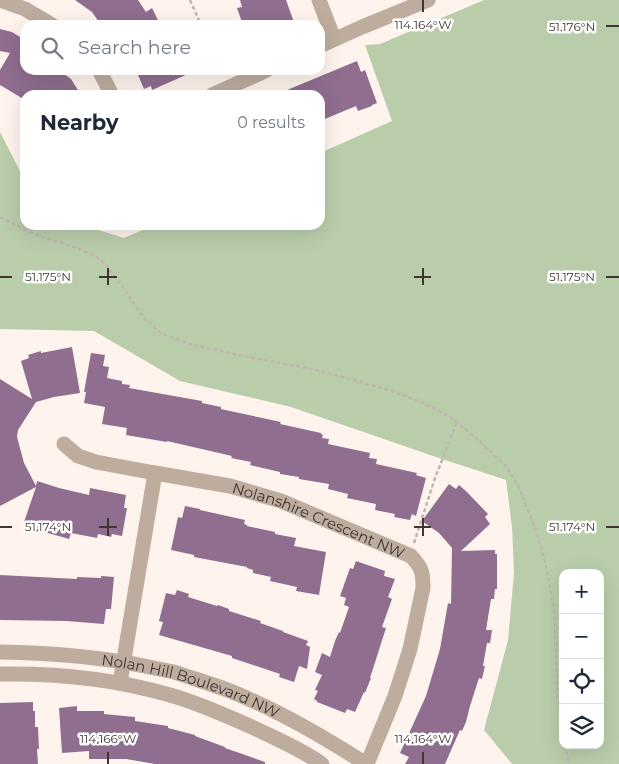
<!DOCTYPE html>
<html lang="en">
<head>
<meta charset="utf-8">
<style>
  body { margin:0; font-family:Montserrat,sans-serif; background:#f2f2f3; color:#1f2937 }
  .controls { position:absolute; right:15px; bottom:15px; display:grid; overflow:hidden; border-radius:10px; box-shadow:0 5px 20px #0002 }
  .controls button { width:45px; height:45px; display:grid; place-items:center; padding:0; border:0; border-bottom:1px solid #e0e1e3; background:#fff; color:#1f2937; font:25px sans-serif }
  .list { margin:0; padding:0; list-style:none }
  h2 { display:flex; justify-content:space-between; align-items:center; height:65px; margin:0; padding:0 20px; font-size:21px }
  h2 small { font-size:16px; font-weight:400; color:#747a83 }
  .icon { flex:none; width:28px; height:28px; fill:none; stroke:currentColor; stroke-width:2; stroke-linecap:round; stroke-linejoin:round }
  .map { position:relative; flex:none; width:619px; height:764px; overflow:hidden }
  .search { position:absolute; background:#fff; box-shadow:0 5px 20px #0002; left:20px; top:20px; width:305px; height:55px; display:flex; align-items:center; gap:12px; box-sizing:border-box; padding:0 18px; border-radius:15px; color:#747a83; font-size:19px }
  .panel { position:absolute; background:#fff; box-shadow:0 5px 20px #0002; left:20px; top:90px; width:305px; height:140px; border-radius:15px }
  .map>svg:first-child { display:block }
</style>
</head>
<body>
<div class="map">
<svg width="619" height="764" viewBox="0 0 619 764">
  <rect width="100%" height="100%" fill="#fef4ed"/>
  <path fill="#b9cdab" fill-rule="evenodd" d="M484,0H619V764H512L484,730L508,640L514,573L512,527L506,480L436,457L291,407L180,381L94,331L0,329V132L25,181V225H82L124,238L154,225H320V153L392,121L365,45L380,44ZM563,573H600V745H563Z"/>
  <g fill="#8f6e90">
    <path d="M75,0H138L146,12L152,8L158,20L151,25H101L92,12Z"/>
    <path d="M240,0H286L295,25H243L237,8L242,7Z"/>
    <path d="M0,29L12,32L25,40V70H59L71,79L81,95H25V100L0,85V70L10,53L0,51Z"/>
    <path d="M357,61L361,72L365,70L377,103L372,105V106L358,111L356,106L320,121V95H275Z"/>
    <path d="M136,70H197L152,90L151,86L144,89Z"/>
    <path d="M72,347L80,393L54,397L36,402L18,430L17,437L24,463L36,486L37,481L59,488L89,495L90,488L126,495L124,508H127L122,536L112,534L111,537L98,534L97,538L71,533L69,539L41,531V533L29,529L31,524L24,522L36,487L0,506V379L32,399L21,361L29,358L28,355L41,351V353Z"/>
    <path d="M91,353L105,355L103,366L109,367L107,378L122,381V384L130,385L129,388L202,401V403L221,407V409L230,411L281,422L280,424L321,433V434L323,435L322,438L329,439L328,444L370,453L369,458L377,459L376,464L417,473L416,475L426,478L416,516L412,514L410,520L394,517L395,514L375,510L376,504L347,498L348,494L328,489L329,484L299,479V477L280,474V472L250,465L251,462L231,458L232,456L167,441V442L126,435L127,428L102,424L105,407L84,403L86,392H84Z"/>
    <path d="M449,484L456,489L459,485L466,491L488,514L485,517L490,524L461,551L495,550V554H497V589H495L494,599H491L486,630H492L490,643H487L483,666H485L482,679L479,678L470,706L466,722L462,731L460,730L445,764H405L409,757L400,753L426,696L440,649L448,603L451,604L452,548L439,533L422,521Z"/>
    <path d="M185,506L200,509V510L245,520L244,524L247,525V526L275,532V534L296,538L294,546L326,552L319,595L296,591L297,587L270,581L271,577L253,573V570L247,568V567L194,557V555L171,550L178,517L182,518Z"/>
    <path d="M356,561L385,571L384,576L395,579L388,597L392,599L382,627L386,628L370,678H371L365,693L364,692L355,712L347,709L345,713L317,702V701L314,699L318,691L315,690L322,675L315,672L322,653L330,657L335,641L339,632L340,633L349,607L344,605L346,598L340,596L350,568L353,569Z"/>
    <path d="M0,575L77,579V577L101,578V576L114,577L111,609H106L104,624L66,621L0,620Z"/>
    <path d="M177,590L189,594L188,597L217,606L218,605L229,609V611L261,621L260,623L283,631V632L308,641L306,645L310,647L307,669L299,666L294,682L279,677L280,674L232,658V656L159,635L163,622L159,621L166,593L175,595Z"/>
    <path d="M33,702V711H35V727H38L39,749H37L38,764H0V703Z"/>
    <path d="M77,706V711H104V714L135,717V721L168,726V728L195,735V736L225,747V748L265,762V764H155L126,759H89V751L62,753L59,708Z"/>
  </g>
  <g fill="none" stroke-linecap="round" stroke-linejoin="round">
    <g stroke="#c0b6af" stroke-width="2.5" stroke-dasharray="4 2.5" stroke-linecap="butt">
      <path d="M190,0L201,25"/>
      <path d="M0,217L13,224L40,236L80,249L96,257L106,264L145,319L161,333L189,344L234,354L325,372L392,391L421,402L447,415L457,422L480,442L506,466L520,489L537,534L545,562L553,602L555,626L557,688L563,734"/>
      <path d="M414,543L435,478L457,422"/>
      <path d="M565,745L569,764"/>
    </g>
    <g stroke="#bead9e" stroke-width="15">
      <path d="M0,0L25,9L52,25"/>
      <path d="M319,0L334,39"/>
      <path d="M320,46L362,27L428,0"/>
      <path d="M99,70L112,95"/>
      <path d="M212,95L267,70"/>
      <path d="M64,444L78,456L96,462L155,473"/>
      <path id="s1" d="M0,652C48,653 97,656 144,666C154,668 164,670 174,672C194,679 216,685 235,693C281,712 324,737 366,764"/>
      <path d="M0,674C57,673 115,679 170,695C199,703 227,716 254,728C277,739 301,749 322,764"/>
      <path id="s2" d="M120,683L155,473L230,486L281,501L411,556C422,568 423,572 423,588L410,649L395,696L367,764"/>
    </g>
  </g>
  <path fill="none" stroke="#40362f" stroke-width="2" d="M423,0V12M606,26H619M108,268V285M423,268V285M0,277H12M99,277H117M414,277H431M606,277H619M108,518V536M423,518V536M0,527H12M99,527H117M414,527H431M606,527H619M108,752V764M423,752V764"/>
  <g text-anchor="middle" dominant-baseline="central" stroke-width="5" stroke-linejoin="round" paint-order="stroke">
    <g font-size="15" fill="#40362f" stroke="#fff">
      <text stroke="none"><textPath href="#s2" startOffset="384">Nolanshire Crescent NW</textPath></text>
      <text stroke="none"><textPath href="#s1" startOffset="195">Nolan Hill Boulevard NW</textPath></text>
    </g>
  </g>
  <g font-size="12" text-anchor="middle" fill="#40362f" stroke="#fff" stroke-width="5" stroke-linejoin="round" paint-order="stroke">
    <text x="423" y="29">114.164°W</text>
    <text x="572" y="31">51.176°N</text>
    <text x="48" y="281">51.175°N</text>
    <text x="572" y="281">51.175°N</text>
    <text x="48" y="531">51.174°N</text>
    <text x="572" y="531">51.174°N</text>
    <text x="108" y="743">114.166°W</text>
    <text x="423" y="743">114.164°W</text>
  </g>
</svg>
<div class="controls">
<button>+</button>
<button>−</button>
<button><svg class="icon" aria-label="locate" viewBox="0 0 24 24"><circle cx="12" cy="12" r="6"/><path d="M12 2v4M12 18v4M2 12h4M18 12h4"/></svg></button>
<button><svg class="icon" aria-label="layers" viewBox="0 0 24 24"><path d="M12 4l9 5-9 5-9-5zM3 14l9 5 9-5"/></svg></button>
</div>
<div class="search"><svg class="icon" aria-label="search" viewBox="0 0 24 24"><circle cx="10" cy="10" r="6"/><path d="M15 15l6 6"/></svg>Search here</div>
<section class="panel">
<h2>Nearby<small>0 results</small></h2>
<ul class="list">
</ul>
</section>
</div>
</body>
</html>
